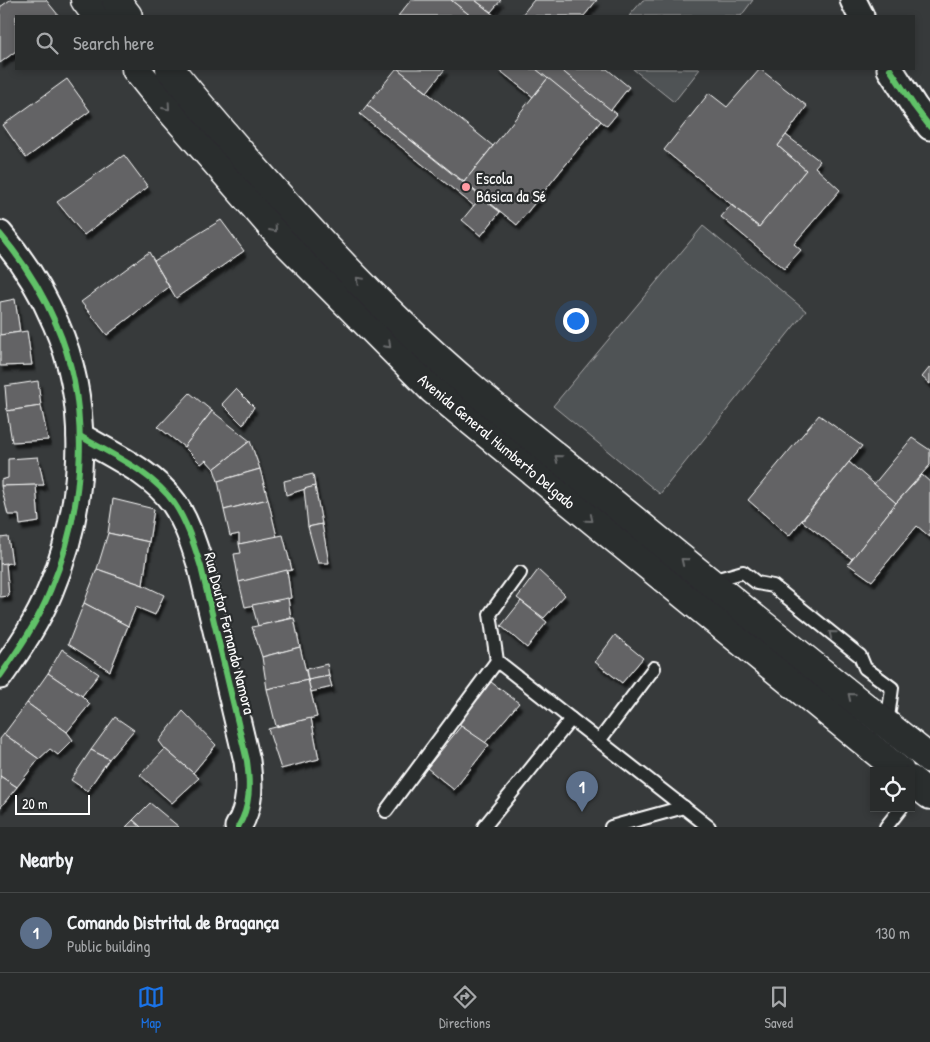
<!DOCTYPE html>
<html lang="en">
<head>
<meta charset="utf-8">
<style>
  body { margin:0; font-family:"Patrick Hand",sans-serif; background:#313434; color:#f1f3f6 }
  .controls { position:absolute; right:15px; bottom:15px; display:grid; overflow:hidden; border-radius:0px; box-shadow:0 2px 8px #0003 }
  .controls button { width:45px; height:45px; display:grid; place-items:center; padding:0; border:0; border-bottom:1px solid #454848; background:#292c2c; color:#f1f3f6; font:25px sans-serif }
  .scale { position:absolute; left:15px; bottom:12px; width:75px; box-sizing:border-box; padding-left:5px; border:2px solid #fff; border-top:0; font-size:14px; line-height:18px; white-space:nowrap; color:#fff; -webkit-text-stroke:4px #2a2d2e; paint-order:stroke }
  .you { position:absolute; left:575px; top:320px; width:18px; height:18px; margin:-12px; border:4px solid #fff; border-radius:50%; background:#1a73e8; box-shadow:0 0 0 8px #1a73e833 }
  .badge { display:grid; place-items:center; width:32px; height:32px; border-radius:50%; background:#1a73e8; color:#fff; font-size:16px; font-weight:700 }
  .pin { position:absolute; translate:-50% -41px; filter:drop-shadow(0 1px 2px #0008) }
  .pin::after { content:''; position:absolute; top:26px; width:18px; height:15px; background:inherit; clip-path:polygon(0 0,100% 0,50% 100%) }
  .list { margin:0; padding:0; list-style:none }
  h2 { display:flex; justify-content:space-between; align-items:center; height:65px; margin:0; padding:0 20px; font-size:21px }
  h2 small { font-size:16px; font-weight:400; color:#a5a7a9 }
  .list li { display:grid; grid-template-columns:32px 1fr auto; gap:15px; align-items:center; box-sizing:border-box; height:80px; padding:0 20px; border-top:1px solid #454848 }
  .list b { display:block; font-size:19px; white-space:nowrap }
  .list p { margin:0; font-size:16px; white-space:nowrap; color:#a5a7a9 }
  .list em { font-size:16px; font-style:normal; color:#a5a7a9 }
  .icon { flex:none; width:28px; height:28px; fill:none; stroke:currentColor; stroke-width:2; stroke-linecap:round; stroke-linejoin:round }
  .map { position:relative; flex:none; width:930px; height:827px; overflow:hidden }
  .search { position:absolute; background:#292c2c; box-shadow:0 2px 8px #0003; left:15px; right:15px; top:15px; height:55px; display:flex; align-items:center; gap:12px; box-sizing:border-box; padding:0 18px; border-radius:0px; color:#a5a7a9; font-size:19px }
  .sheet { height:145px; background:#292c2c }
  nav { display:flex; justify-content:space-around; align-items:center; box-sizing:border-box; height:70px; border-top:1px solid #454848; background:#292c2c; font-size:14px; color:#a5a7a9 }
  nav a { display:grid; justify-items:center; gap:2px }
  nav .on { color:#1a73e8 }
  .map>svg:first-child { display:block }
</style>
</head>
<body>
<div class="map">
<svg width="930" height="827" viewBox="0 0 930 827">
  <defs>
    <filter id="shadow"><feDropShadow dx="3" dy="5.5" stdDeviation="1" flood-color="#0009"/></filter>
  </defs>
  <rect width="100%" height="100%" fill="#373a3b"/>
  <filter id="ink" filterUnits="userSpaceOnUse"><feTurbulence type="fractalNoise" baseFrequency=".02" numOctaves="2"/><feDisplacementMap in="SourceGraphic" scale="10" xChannelSelector="R" yChannelSelector="G"/><feConvolveMatrix kernelMatrix="1 2 1 2 8 2 1 2 1" color-interpolation-filters="sRGB"/></filter>
  <g filter="url(#ink)">
    <g fill="#505354" stroke="#a8a9aa">
      <path d="M643,0H753L741,16H629Z"/>
      <path d="M633,69H700L674,102Z"/>
      <path d="M703,226L806,311L660,494L553,406Z"/>
    </g>
    <g fill="#636465" stroke="#fff" filter="url(#shadow)">
      <path d="M10,0H46L59,16H16V51L0,63V7Z"/>
      <path d="M411,0H451L471,16H398Z"/>
      <path d="M451,0H475L495,16H471Z"/>
      <path d="M475,0H501L491,12Z"/>
      <path d="M534,0H597L584,16H521Z"/>
      <path d="M396,69H398L493,146L464,182L367,105Z"/>
      <path d="M398,69H445L427,92Z"/>
      <path d="M498,69H536L548,78L533,97Z"/>
      <path d="M536,69H560L617,114L607,126Z"/>
      <path d="M560,69H607L629,87L611,110Z"/>
      <path d="M760,69L807,106L778,146L806,170L759,227L664,150L709,93L727,107Z"/>
      <path d="M548,78L601,121L517,225L464,182Z"/>
      <path d="M67,79L90,111L26,158L3,125Z"/>
      <path d="M367,105L481,197L474,206L360,114Z"/>
      <path d="M786,135L820,161L815,167L840,190L794,244L801,250L784,269L721,217L731,205L759,227L806,170L778,146Z"/>
      <path d="M124,155L148,187L84,235L57,202Z"/>
      <path d="M481,197L500,212L481,236L462,220Z"/>
      <path d="M221,220L244,251L176,298L154,261Z"/>
      <path d="M149,252L169,287L107,335L81,302Z"/>
      <path d="M15,299L20,332L0,335V302Z"/>
      <path d="M27,331L32,365L0,366V335Z"/>
      <path d="M930,367V384L922,377Z"/>
      <path d="M38,381L41,406L7,411L5,386Z"/>
      <path d="M236,389L254,407L243,425L222,404Z"/>
      <path d="M190,393L212,411L184,447L158,427Z"/>
      <path d="M41,406L48,440L12,442L7,411Z"/>
      <path d="M212,411L250,441L214,469L206,460L201,464L184,447Z"/>
      <path d="M819,415L862,446L789,536L748,500Z"/>
      <path d="M912,438L930,450V465L896,503L874,484Z"/>
      <path d="M250,441L260,469L218,481L214,469Z"/>
      <path d="M38,457L44,485L1,486V480L8,478V459Z"/>
      <path d="M849,462L896,503L852,559L802,521Z"/>
      <path d="M260,469L268,499L224,510L218,481Z"/>
      <path d="M313,474L315,486L286,495L284,481Z"/>
      <path d="M922,475L930,482V537L917,526L872,581L848,564L896,503Z"/>
      <path d="M36,485L39,522L20,525L19,515H8L1,486Z"/>
      <path d="M315,486L322,524L308,527L304,489Z"/>
      <path d="M113,499L154,509L149,542L108,533Z"/>
      <path d="M268,499L277,537L239,544V534L230,536L224,510Z"/>
      <path d="M322,524L329,563H318L308,527Z"/>
      <path d="M108,533L149,542L143,585L97,569Z"/>
      <path d="M283,535L292,570L239,582L234,554L241,553L239,544Z"/>
      <path d="M8,537L12,563L0,564V538Z"/>
      <path d="M6,563L9,596L0,597V564Z"/>
      <path d="M97,569L143,585L164,595L155,615L136,607L128,626L84,603Z"/>
      <path d="M287,570L291,598L245,607L239,582Z"/>
      <path d="M538,570L565,595L544,618L517,598Z"/>
      <path d="M288,598L291,618L258,626L252,605Z"/>
      <path d="M521,601L547,622L527,648L501,626Z"/>
      <path d="M84,603L128,626L110,671L68,644Z"/>
      <path d="M294,618L300,647L262,657L252,627Z"/>
      <path d="M615,635L643,658L622,683L595,662Z"/>
      <path d="M300,647L308,680L267,689L262,657Z"/>
      <path d="M62,649L99,674L82,696L48,673Z"/>
      <path d="M327,664L329,676L308,680L306,669Z"/>
      <path d="M48,673L82,696L90,704L67,732L27,703Z"/>
      <path d="M329,676L332,687L311,692L308,680Z"/>
      <path d="M308,680L317,717L276,726L267,689Z"/>
      <path d="M491,682L519,703L485,743L458,724Z"/>
      <path d="M27,703L67,732L73,740L58,755L50,749L39,759L4,734Z"/>
      <path d="M183,711L216,745L193,773L165,749L159,741Z"/>
      <path d="M115,717L134,730L109,759L91,750Z"/>
      <path d="M311,718L319,759L281,769L268,729Z"/>
      <path d="M461,726L489,745L454,790L427,768Z"/>
      <path d="M4,734L39,759L17,787L0,776V739Z"/>
      <path d="M165,749L199,778L172,803L140,775Z"/>
      <path d="M91,750L109,759L87,791L71,780Z"/>
      <path d="M0,776L17,787L0,808Z"/>
      <path d="M150,803L179,827H141L133,820Z"/>
      <path d="M133,820L141,827H126Z"/>
    </g>
    <g fill="none" stroke-linecap="round" stroke-linejoin="round">
      <g stroke="#fff" stroke-width="16">
        <g id="service">
          <path d="M520,573L490,614L497,661L709,827"/>
          <path d="M711,581L743,572L757,583L773,586L860,656L865,668L892,688L887,725"/>
          <path d="M599,741L654,668"/>
          <path d="M386,811L497,661"/>
          <path d="M484,827L571,719"/>
          <path d="M611,827L684,807"/>
          <path d="M886,827L901,808"/>
        </g>
      </g>
      <g stroke="#fff" stroke-width="29">
        <g id="minor">
          <path d="M853,0L861,16"/>
          <path d="M890,69L914,106L930,127"/>
          <path d="M0,234C23,261 42,291 56,324C92,406 85,509 50,591C38,621 19,649 0,676"/>
          <path d="M80,436C112,455 152,472 174,503C187,522 194,545 201,567L247,761C250,784 251,806 238,827"/>
        </g>
      </g>
      <g stroke="#fff" stroke-width="31">
        <g id="secondary">
          <path d="M85,0L97,16"/>
          <path d="M116,0L128,16"/>
          <path d="M136,69L152,89L281,237L433,390L900,771"/>
          <path d="M170,69C243,158 320,245 403,325C463,384 531,436 596,489C707,580 818,670 930,759"/>
          <path d="M911,780L930,795"/>
        </g>
      </g>
      <use href="#service" stroke="#2a2d2e" stroke-width="12"/>
      <use href="#minor" stroke="#2a2d2e" stroke-width="25"/>
      <use href="#secondary" stroke="#2a2d2e" stroke-width="28"/>
      <g stroke="#2a2d2e" stroke-width="9">
        <g id="cycleway">
          <path d="M890,69L914,106L930,127"/>
          <path d="M0,234C23,261 42,291 56,324C92,406 85,509 50,591C38,621 19,649 0,676"/>
          <path d="M80,436C112,455 152,472 174,503C187,522 194,545 201,567L247,761C250,784 251,806 238,827"/>
        </g>
      </g>
      <use href="#cycleway" stroke="#61c268" stroke-width="6"/>
    </g>
    <defs><path id="oneway-chevron" d="M-2-3.5L2.5 0L-2 3.5" fill="none" stroke-width="1.6" stroke-linecap="round" stroke-linejoin="round" transform="scale(1.25)"/></defs>
    <g stroke="#6a6c6d">
      <use href="#oneway-chevron" transform="translate(167 107) rotate(49)"/>
      <use href="#oneway-chevron" transform="translate(274 229) rotate(49)"/>
      <use href="#oneway-chevron" transform="translate(359 280) rotate(-134)"/>
      <use href="#oneway-chevron" transform="translate(388 345) rotate(45)"/>
      <use href="#oneway-chevron" transform="translate(558 458) rotate(-141)"/>
      <use href="#oneway-chevron" transform="translate(590 519) rotate(39)"/>
      <use href="#oneway-chevron" transform="translate(684 561) rotate(-141)"/>
      <use href="#oneway-chevron" transform="translate(832 634) rotate(-141)"/>
      <use href="#oneway-chevron" transform="translate(851 696) rotate(-141)"/>
    </g>
  </g>
  <circle fill="#ff9aa2" stroke="#2a2d2e" stroke-width="2" cx="466" cy="187" r="5"/>
  <g text-anchor="middle" dominant-baseline="central" stroke-width="4.5" stroke-linejoin="round" paint-order="stroke">
    <g font-size="16" fill="#fff" stroke="#2a2d2e" text-anchor="start">
      <text x="476" y="178">Escola<tspan x="476" dy="18">Básica da Sé</tspan></text>
    </g>
    <g font-size="16" fill="#fff" stroke="#2a2d2e">
      <text transform="translate(497 441) rotate(40)">Avenida General Humberto Delgado</text>
      <text transform="translate(230 633) rotate(76)">Rua Doutor Fernando Namora</text>
    </g>
  </g>
</svg>
<div class="controls">
<button><svg class="icon" aria-label="locate" viewBox="0 0 24 24"><circle cx="12" cy="12" r="6"/><path d="M12 2v4M12 18v4M2 12h4M18 12h4"/></svg></button>
</div>
<div class="scale">20 m</div>
<div class="you"></div>
<div class="pin badge" style="left:582px;top:812px;background:#5c6f8a">1</div>
<div class="search"><svg class="icon" aria-label="search" viewBox="0 0 24 24"><circle cx="10" cy="10" r="6"/><path d="M15 15l6 6"/></svg>Search here</div>
</div>
<section class="sheet">
<h2>Nearby<small></small></h2>
<ul class="list">
<li><span class="badge" style="background:#5c6f8a">1</span><div><b>Comando Distrital de Bragança</b><p>Public building</p></div><em>130 m</em></li>
</ul>
</section>
<nav>
<a class="on"><svg class="icon" aria-label="map" viewBox="0 0 24 24"><path d="M3 6l6-2 6 2 6-2v14l-6 2-6-2-6 2zM9 4v14M15 6v14"/></svg>Map</a>
<a><svg class="icon" aria-label="directions" viewBox="0 0 24 24"><path d="M12 3l9 9-9 9-9-9zM9 14v-3h6M13 9l2 2-2 2"/></svg>Directions</a>
<a><svg class="icon" aria-label="saved" viewBox="0 0 24 24"><path d="M7 4h10v16l-5-4-5 4z"/></svg>Saved</a>
</nav>
</body>
</html>
